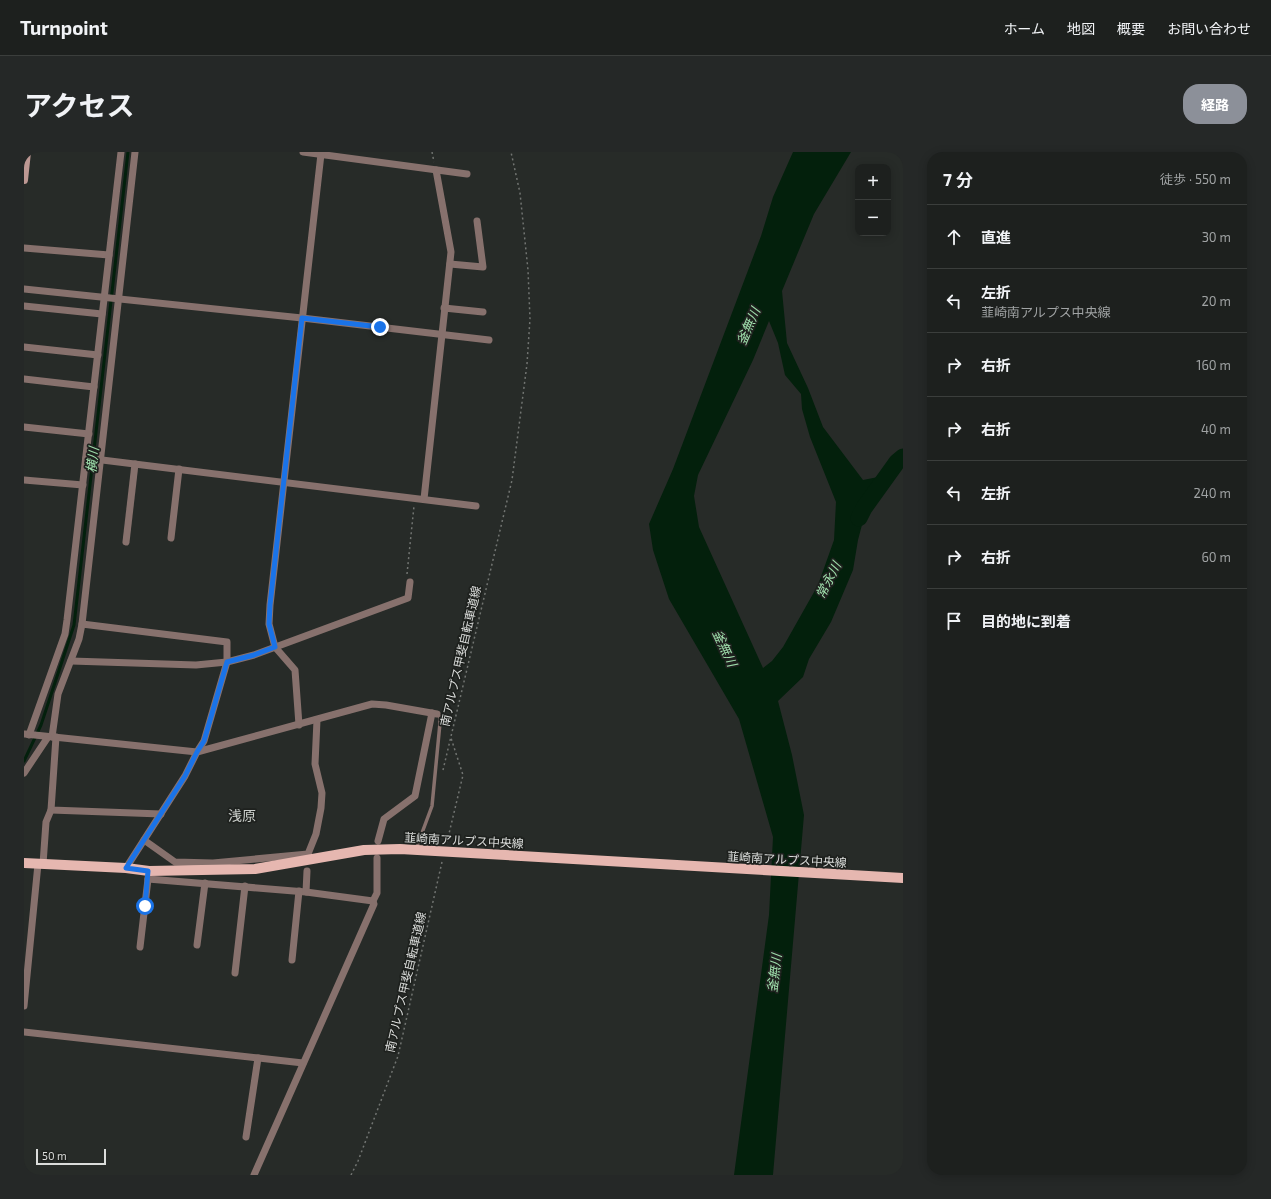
<!DOCTYPE html>
<html lang="ja">
<head>
<meta charset="utf-8">
<style>
  body { margin:0; font-family:"Exo 2","Noto Sans JP",sans-serif; background:#252827; color:#f1f3f6 }
  .controls { position:absolute; right:12px; top:12px; display:grid; overflow:hidden; border-radius:8px; box-shadow:0 2px 10px #0003 }
  .controls button { width:36px; height:36px; display:grid; place-items:center; padding:0; border:0; border-bottom:1px solid #3b3e3c; background:#1d201e; color:#f1f3f6; font:20px sans-serif }
  .scale { position:absolute; left:12px; bottom:10px; width:70px; box-sizing:border-box; padding-left:4px; border:2px solid #dbdddb; border-top:0; font-size:11px; line-height:14px; white-space:nowrap; color:#dbdddb; -webkit-text-stroke:3px #1e211e; paint-order:stroke }
  .stop { position:absolute; width:12px; height:12px; margin:-9px; border:3px solid #1a73e8; border-radius:50%; background:#fff }
  .stop.end { background:#1a73e8; border-color:#fff; box-shadow:0 1px 4px #0008 }
  .list { margin:0; padding:0; list-style:none }
  h2 { display:flex; justify-content:space-between; align-items:center; height:52px; margin:0; padding:0 16px; font-size:17px }
  h2 small { font-size:13px; font-weight:400; color:#a0a3a4 }
  .list li { display:grid; grid-template-columns:26px 1fr auto; gap:12px; align-items:center; box-sizing:border-box; height:64px; padding:0 16px; border-top:1px solid #3b3e3c }
  .list b { display:block; font-size:15px; white-space:nowrap }
  .list p { margin:0; font-size:13px; white-space:nowrap; color:#a0a3a4 }
  .list em { font-size:13px; font-style:normal; color:#a0a3a4 }
  .icon { flex:none; width:22px; height:22px; fill:none; stroke:currentColor; stroke-width:2; stroke-linecap:round; stroke-linejoin:round }
  .map { position:relative; flex:none; width:879px; height:1023px; overflow:hidden; border-radius:16px }
  header { display:flex; align-items:center; gap:24px; box-sizing:border-box; height:56px; padding:0 20px; background:#1d201e; border-bottom:1px solid #3b3e3c }
  header strong { font-size:19px }
  nav { display:flex; gap:22px; margin-inline-start:auto; font-size:14px }
  .intro { display:flex; align-items:center; justify-content:space-between; box-sizing:border-box; height:96px; padding:0 24px }
  h1 { margin:0; font-size:28px }
  .button { padding:10px 18px; border-radius:16px; background:#8c9099; color:#fff; font-size:14px; font-weight:700 }
  main { display:flex; gap:24px; padding:0 24px }
  aside { flex:1; background:#1d201e; border-radius:16px; box-shadow:0 2px 10px #0003 }
  .map>svg:first-child { display:block }
</style>
</head>
<body>
<header>
<strong>Turnpoint</strong>
<nav><a>ホーム</a><a>地図</a><a>概要</a><a>お問い合わせ</a></nav>
</header>
<div class="intro"><h1>アクセス</h1><a class="button">経路</a></div>
<main>
<div class="map">
<svg width="879" height="1023" viewBox="0 0 879 1023">
  <rect width="100%" height="100%" fill="#272b28"/>
  <path fill="#03200c" fill-rule="evenodd" d="M769,0H827L790,62L758,139L763,191L784,236L799,275L839,328L864,323L844,350L834,388L829,418L807,470L785,507L779,525L754,549L768,603L780,663L749,1023H710L745,763L749,685L715,567L645,447L629,398L625,372L649,317L737,84L749,45ZM745,169L754,191L761,223L777,242L778,257L786,285L812,350L810,388L794,433L759,495L748,509L739,516L675,375L670,344L674,323L729,208Z"/>
  <g fill="none" stroke-linecap="round" stroke-linejoin="round">
    <path stroke="#03200c" stroke-width="3" d="M0,609L17,573L50,473L104,0"/>
    <path stroke="#03200c" stroke-width="17" d="M835,366L840,356L873,310L879,305"/>
    <g stroke="#727572" stroke-width="1.5" stroke-dasharray="2 3" stroke-linecap="butt">
      <path d="M408,0L410,10"/>
      <path d="M383,422L390,354"/>
      <path d="M419,618L488,328L503,212L506,167L504,118L496,41L487,0"/>
      <path d="M423,690L439,623L427,586"/>
      <path d="M327,1023L334,1009L374,904L418,710"/>
    </g>
    <path stroke="#87716d" stroke-width="3.5" d="M392,697L408,654L416,571V565L413,562"/>
    <g stroke="#87716d" stroke-width="7">
      <path d="M279,0L443,22"/>
      <path d="M0,96L85,103"/>
      <path d="M426,112L459,115L453,69"/>
      <path d="M0,137L278,166L465,188"/>
      <path d="M0,154L78,162"/>
      <path d="M420,156L459,160"/>
      <path d="M0,195L74,203"/>
      <path d="M0,227L70,235"/>
      <path d="M0,275L65,282"/>
      <path d="M62,306L452,354"/>
      <path d="M0,328L59,333"/>
      <path d="M400,347L427,100L412,18"/>
      <path d="M147,386L155,317"/>
      <path d="M102,390L111,312"/>
      <path d="M58,472L203,490V510L180,589L173,600L161,624L102,716"/>
      <path d="M47,509L172,513L203,510L230,503L384,446L386,430"/>
      <path d="M275,573L271,518L251,495L245,472L246,453L297,2"/>
      <path d="M1,582L173,600L348,552L362,553L413,562"/>
      <path d="M5,583L41,482L43,468L97,0"/>
      <path d="M28,585L34,542L55,487L58,472L111,0"/>
      <path d="M32,585L27,658L137,662"/>
      <path d="M0,621L24,585"/>
      <path d="M120,688L151,710L189,711L284,702L292,682L297,656L298,641L291,612L293,568"/>
      <path d="M354,689L360,667L391,644L408,561"/>
      <path d="M19,712L22,670L27,658"/>
      <path d="M125,719L124,727L282,740L349,749L350,752L230,1023"/>
      <path d="M282,740L283,719"/>
      <path d="M349,749L353,741V706"/>
      <path d="M173,793L181,731"/>
      <path d="M116,795L124,727"/>
      <path d="M268,808L275,739"/>
      <path d="M211,821L221,734"/>
      <path d="M0,854L14,712"/>
      <path d="M0,880L279,911"/>
      <path d="M222,985L234,906"/>
    </g>
    <path stroke="#bd9893" stroke-width="8" d="M0,28L3,0"/>
    <path stroke="#e6b7b0" stroke-width="10" d="M0,711L102,716L125,719L231,717L340,698L376,697L879,726"/>
  </g>
  <g fill="none" stroke-linecap="round" stroke-linejoin="round">
    <path stroke="#1a73e8" stroke-width="5" d="M121,754L124,719L102,716L161,624L173,600L180,589L203,510L230,503L251,495L245,472L246,453L278,166L356,175"/>
  </g>
  <g text-anchor="middle" dominant-baseline="central" stroke-width="3.5" stroke-linejoin="round" paint-order="stroke">
    <g font-size="12" fill="#dbdddb" stroke="#1e211e">
      <text transform="translate(436 504) rotate(-77)">南アルプス甲斐自転車道線</text>
      <text transform="translate(440 688) rotate(3)">韮崎南アルプス中央線</text>
      <text transform="translate(763 707) rotate(3)">韮崎南アルプス中央線</text>
      <text transform="translate(381 830) rotate(-77)">南アルプス甲斐自転車道線</text>
    </g>
    <g font-size="13" font-style="italic" fill="#a0e0ad" stroke="#1e211e">
      <text transform="translate(724 174) rotate(-67)">釜無川</text>
      <text transform="translate(68 308) rotate(-83)">横川</text>
      <text transform="translate(804 428) rotate(-63)">常永川</text>
      <text transform="translate(701 496) rotate(65)">釜無川</text>
      <text transform="translate(750 821) rotate(-83)">釜無川</text>
    </g>
    <g font-size="14" fill="#ccd0cc" stroke="#1e211e">
      <text x="218" y="663">浅原</text>
    </g>
  </g>
</svg>
<div class="controls">
<button>+</button>
<button>−</button>
</div>
<div class="scale">50 m</div>
<div class="stop" style="left:121px;top:754px"></div>
<div class="stop end" style="left:356px;top:175px"></div>
</div>
<aside>
<h2>7 分<small>徒歩 · 550 m</small></h2>
<ul class="list">
<li><svg class="icon" aria-label="ahead" viewBox="0 0 24 24"><path d="M12 20V5M6 11l6-6 6 6"/></svg><div><b>直進</b></div><em>30 m</em></li>
<li><svg class="icon" aria-label="left" viewBox="0 0 24 24"><path d="M17 20v-9H6M10 6l-5 5 5 5"/></svg><div><b>左折</b><p>韮崎南アルプス中央線</p></div><em>20 m</em></li>
<li><svg class="icon" aria-label="right" viewBox="0 0 24 24"><path d="M7 20v-9h11M14 6l5 5-5 5"/></svg><div><b>右折</b></div><em>160 m</em></li>
<li><svg class="icon" aria-label="right" viewBox="0 0 24 24"><path d="M7 20v-9h11M14 6l5 5-5 5"/></svg><div><b>右折</b></div><em>40 m</em></li>
<li><svg class="icon" aria-label="left" viewBox="0 0 24 24"><path d="M17 20v-9H6M10 6l-5 5 5 5"/></svg><div><b>左折</b></div><em>240 m</em></li>
<li><svg class="icon" aria-label="right" viewBox="0 0 24 24"><path d="M7 20v-9h11M14 6l5 5-5 5"/></svg><div><b>右折</b></div><em>60 m</em></li>
<li><svg class="icon" aria-label="arrive" viewBox="0 0 24 24"><path d="M6 21V4h12l-3 4 3 4H6"/></svg><div><b>目的地に到着</b></div></li>
</ul>
</aside>
</main>
</body>
</html>
